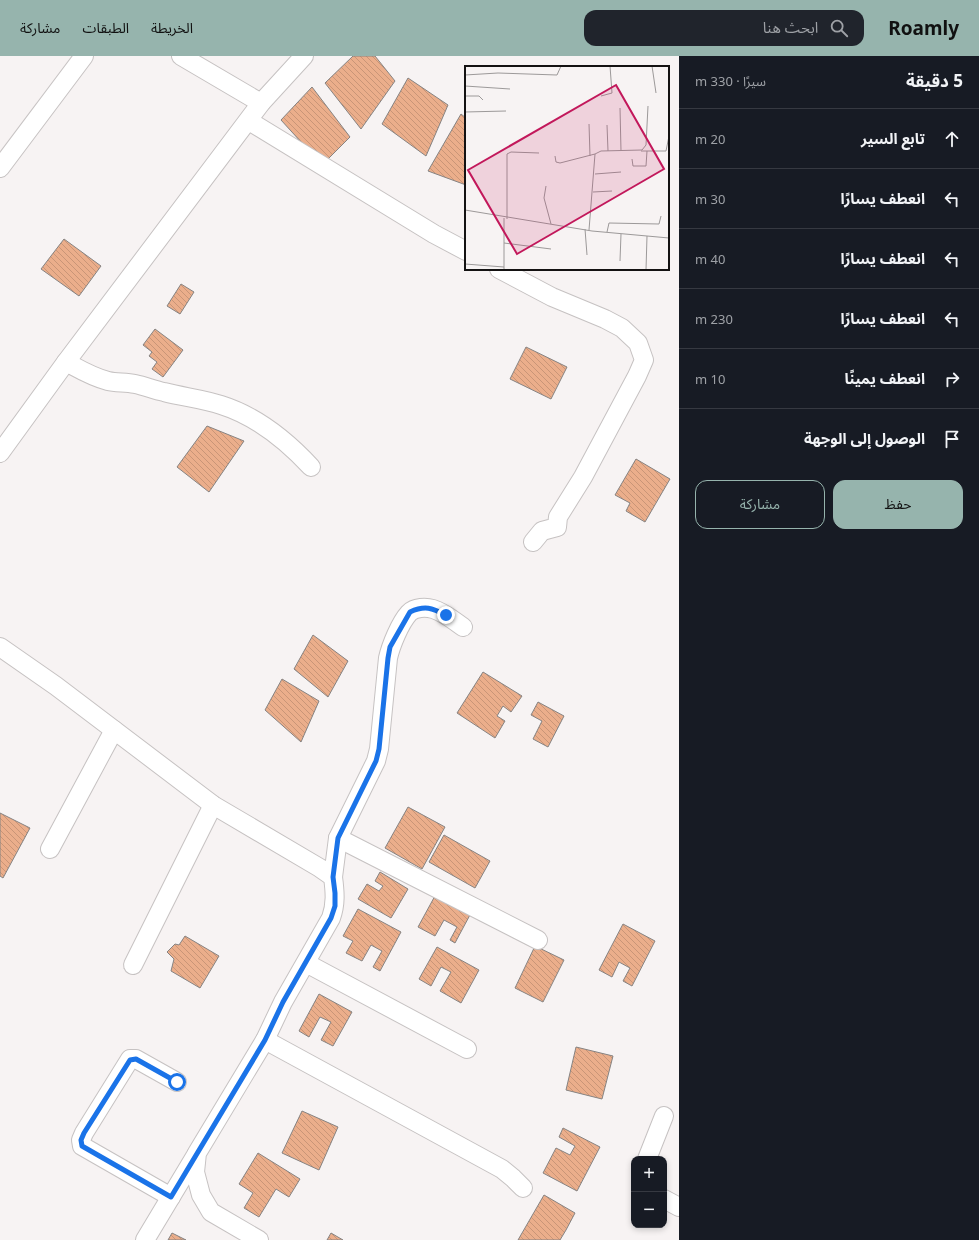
<!DOCTYPE html>
<html lang="ar">
<head>
<meta charset="utf-8">
<style>
  body { margin:0; font-family:"Noto Sans","Noto Sans Arabic",sans-serif; background:#20242c; color:#f1f3f6; direction:rtl }
  .controls { position:absolute; right:12px; bottom:12px; display:grid; overflow:hidden; border-radius:8px; box-shadow:0 2px 6px #0003 }
  .controls button { width:36px; height:36px; display:grid; place-items:center; padding:0; border:0; border-bottom:1px solid #363941; background:#171b24; color:#f1f3f6; font:20px sans-serif }
  .stop { position:absolute; width:12px; height:12px; margin:-9px; border:3px solid #1a73e8; border-radius:50%; background:#fff }
  .stop.end { background:#1a73e8; border-color:#fff; box-shadow:0 1px 4px #0008 }
  .list { margin:0; padding:0; list-style:none }
  h2 { display:flex; justify-content:space-between; align-items:center; height:52px; margin:0; padding:0 16px; font-size:17px }
  h2 small { font-size:13px; font-weight:400; color:#9ea1a6 }
  .list li { display:grid; grid-template-columns:26px 1fr auto; gap:12px; align-items:center; box-sizing:border-box; height:60px; padding:0 16px; border-top:1px solid #363941 }
  .list b { display:block; font-size:15px; white-space:nowrap }
  .list em { font-size:13px; font-style:normal; color:#9ea1a6 }
  .actions { display:flex; gap:8px; padding:12px 16px }
  .actions a { flex:1; padding:9px 0; border:1px solid #96b4ad; border-radius:12px; text-align:center; font-size:14px; color:#96b4ad }
  .actions .main { background:#96b4ad; color:#111 }
  .icon { flex:none; width:22px; height:22px; fill:none; stroke:currentColor; stroke-width:2; stroke-linecap:round; stroke-linejoin:round }
  .map { position:relative; flex:none; width:679px; height:1184px; overflow:hidden; direction:ltr }
  header { display:flex; align-items:center; gap:24px; box-sizing:border-box; height:56px; padding:0 20px; background:#96b4ad; color:#111 }
  header strong { font-size:19px }
  nav { display:flex; gap:22px; margin-inline-start:auto; font-size:14px }
  .search { width:280px; height:36px; background:#20242c; display:flex; align-items:center; gap:10px; box-sizing:border-box; padding:0 14px; border-radius:12px; color:#9ea1a6; font-size:15px }
  main { display:flex }
  aside { flex:1; background:#171b24 }
  .map>svg:first-child { display:block }
</style>
</head>
<body>
<header>
<strong>Roamly</strong>
<div class="search"><svg class="icon" aria-label="search" viewBox="0 0 24 24"><circle cx="10" cy="10" r="6"/><path d="M15 15l6 6"/></svg>ابحث هنا</div>
<nav><a>الخريطة</a><a>الطبقات</a><a>مشاركة</a></nav>
</header>
<main>
<aside>
<h2>5 دقيقة<small>سيرًا · 330 m</small></h2>
<ul class="list">
<li><svg class="icon" aria-label="ahead" viewBox="0 0 24 24"><path d="M12 20V5M6 11l6-6 6 6"/></svg><div><b>تابع السير</b></div><em>20 m</em></li>
<li><svg class="icon" aria-label="left" viewBox="0 0 24 24"><path d="M17 20v-9H6M10 6l-5 5 5 5"/></svg><div><b>انعطف يسارًا</b></div><em>30 m</em></li>
<li><svg class="icon" aria-label="left" viewBox="0 0 24 24"><path d="M17 20v-9H6M10 6l-5 5 5 5"/></svg><div><b>انعطف يسارًا</b></div><em>40 m</em></li>
<li><svg class="icon" aria-label="left" viewBox="0 0 24 24"><path d="M17 20v-9H6M10 6l-5 5 5 5"/></svg><div><b>انعطف يسارًا</b></div><em>230 m</em></li>
<li><svg class="icon" aria-label="right" viewBox="0 0 24 24"><path d="M7 20v-9h11M14 6l5 5-5 5"/></svg><div><b>انعطف يمينًا</b></div><em>10 m</em></li>
<li><svg class="icon" aria-label="arrive" viewBox="0 0 24 24"><path d="M6 21V4h12l-3 4 3 4H6"/></svg><div><b>الوصول إلى الوجهة</b></div></li>
</ul>
<div class="actions"><a class="main">حفظ</a><a>مشاركة</a></div>
</aside>
<div class="map">
<svg width="679" height="1184" viewBox="0 0 679 1184">
  <defs>
    <pattern id="building-back-hatch" width="6" height="6" patternUnits="userSpaceOnUse"><rect width="6" height="6" fill="#ebae8b"/><path d="M-1 5l2 2M0 0l6 6M5-1l2 2" fill="none" stroke="#c99577"/></pattern>
  </defs>
  <rect width="100%" height="100%" fill="#f7f3f3"/>
  <g fill="url(#building-back-hatch)" stroke="#868382">
    <path d="M353,0H375L395,25L361,73L325,27Z"/>
    <path d="M408,22L448,49L426,100L382,68Z"/>
    <path d="M312,31L350,81L322,109L281,64Z"/>
    <path d="M461,58L466,62V129L428,115Z"/>
    <path d="M64,183L101,210L79,240L41,213Z"/>
    <path d="M181,228L194,236L180,258L167,250Z"/>
    <path d="M155,273L183,294L163,321L152,313L157,306L149,300L152,296L143,289Z"/>
    <path d="M526,291L567,311L551,343L510,323Z"/>
    <path d="M207,370L244,385L209,436L177,411Z"/>
    <path d="M636,403L670,423L645,466L626,455L630,447L615,439Z"/>
    <path d="M313,579L348,605L328,641L294,613Z"/>
    <path d="M483,616L522,640L511,656L503,650L497,660L505,665L495,682L457,657Z"/>
    <path d="M282,623L319,645L301,686L265,654Z"/>
    <path d="M538,646L564,660L548,691L533,683L542,665L531,659Z"/>
    <path d="M408,751L445,771L422,813L385,792Z"/>
    <path d="M0,757L30,772L3,822L0,820Z"/>
    <path d="M444,779L490,805L475,832L429,806Z"/>
    <path d="M380,816L408,833L391,862L358,843L367,828L379,835L383,830L375,825Z"/>
    <path d="M436,838L471,857L455,887L450,884L457,871L444,864L435,880L418,871Z"/>
    <path d="M358,853L401,876L380,915L373,911L382,895L371,889L362,905L346,897L353,885L343,880Z"/>
    <path d="M623,868L655,885L632,930L623,925L630,912L619,906L612,921L599,914Z"/>
    <path d="M185,880L219,900L200,932L171,915L174,903L167,896L175,888L179,889Z"/>
    <path d="M535,890L564,904L543,946L515,932Z"/>
    <path d="M437,891L479,914L461,947L440,935L451,916L441,911L431,930L419,923Z"/>
    <path d="M319,938L352,956L333,990L321,984L331,966L320,961L309,981L299,975Z"/>
    <path d="M576,991L613,1000L602,1043L566,1034Z"/>
    <path d="M302,1055L338,1071L319,1114L282,1097Z"/>
    <path d="M563,1072L600,1091L577,1135L543,1117L556,1092L570,1099L575,1090L559,1081Z"/>
    <path d="M258,1097L300,1123L289,1141L276,1133L259,1161L244,1152L253,1137L239,1128Z"/>
    <path d="M544,1139L575,1157L566,1174L560,1184H518Z"/>
    <path d="M172,1177L186,1184H168Z"/>
    <path d="M331,1177L343,1184H327Z"/>
  </g>
  <g fill="none" stroke-linecap="round" stroke-linejoin="round">
    <g stroke="#c6c2c2" stroke-width="20">
      <g id="street">
        <path d="M181,0L261,47"/>
        <path d="M249,65L434,178L466,195"/>
        <path d="M0,112L84,0"/>
        <path d="M499,213L552,241L605,263L622,272L638,287L644,304L637,320L583,421L558,461L557,471L542,475L533,486"/>
        <path d="M66,306C79,313 92,321 108,325C116,327 126,326 135,328C145,330 154,334 164,336C183,341 203,343 221,349C256,360 286,384 311,411"/>
        <path d="M0,397L66,306L261,47L304,0"/>
        <path d="M0,591L56,630L213,749L320,812L333,821C335,836 336,848 331,862L283,946L265,984L197,1097L195,1116L201,1139L211,1156L259,1184"/>
        <path d="M338,782L538,884"/>
        <path d="M50,793L114,674"/>
        <path d="M333,821L338,782L376,705L379,693L388,602C391,589 400,567 409,557C415,551 426,551 433,553C444,556 454,565 463,571"/>
        <path d="M306,907L467,993"/>
        <path d="M133,909L213,749"/>
        <path d="M265,984L502,1113L513,1122L523,1132"/>
        <path d="M647,1103L664,1060"/>
        <path d="M171,1141L82,1090L81,1084L84,1077L130,1003H136L177,1026"/>
        <path d="M664,1143L679,1151"/>
        <path d="M145,1184L196,1099"/>
      </g>
    </g>
    <use href="#street" stroke="#fff" stroke-width="18"/>
  </g>
  <g fill="none" stroke-linecap="round" stroke-linejoin="round">
    <path stroke="#1a73e8" stroke-width="5" d="M177,1026L136,1003L130,1004L84,1077L81,1084L82,1090L171,1141L265,984L283,946L331,862L335,850V837L333,821L338,782L376,705L379,693L388,602L390,591L410,556C425,549 432,552 446,559"/>
  </g>
  <g transform="translate(465 10)">
    <rect width="204" height="204" fill="#f7f3f3"/>
    <path fill="none" stroke="#9c9999" stroke-width="1" d="M187,0L191,27M0,9L33,7L92,9L96,0M0,20L45,23M0,30H14L18,34M136,30L147,27L145,0M155,42L156,85M0,46L41,45M124,58L125,90M142,59L143,85M176,85H201L204,70M90,90L91,96L95,97L130,88M167,93L168,100H181L182,85M130,108L156,106M81,120L79,132L86,158M128,126L147,125M0,144L127,165L204,172M42,153V88L46,86L74,87M120,163L122,189M124,164L130,88L136,85L177,84L181,79L183,40M142,166L144,157L194,158L196,150M39,177L86,183M155,195L156,168M0,198L39,201M39,204V152M181,204L182,170"/>
    <path fill="#c2185b" fill-opacity="0.15" stroke="#c2185b" stroke-width="2" d="M151,19L199,103L52,188L3,104Z"/>
    <rect width="204" height="204" fill="none" stroke="#141212" stroke-width="2"/>
  </g>
</svg>
<div class="controls">
<button>+</button>
<button>−</button>
</div>
<div class="stop" style="left:177px;top:1026px"></div>
<div class="stop end" style="left:446px;top:559px"></div>
</div>
</main>
</body>
</html>
